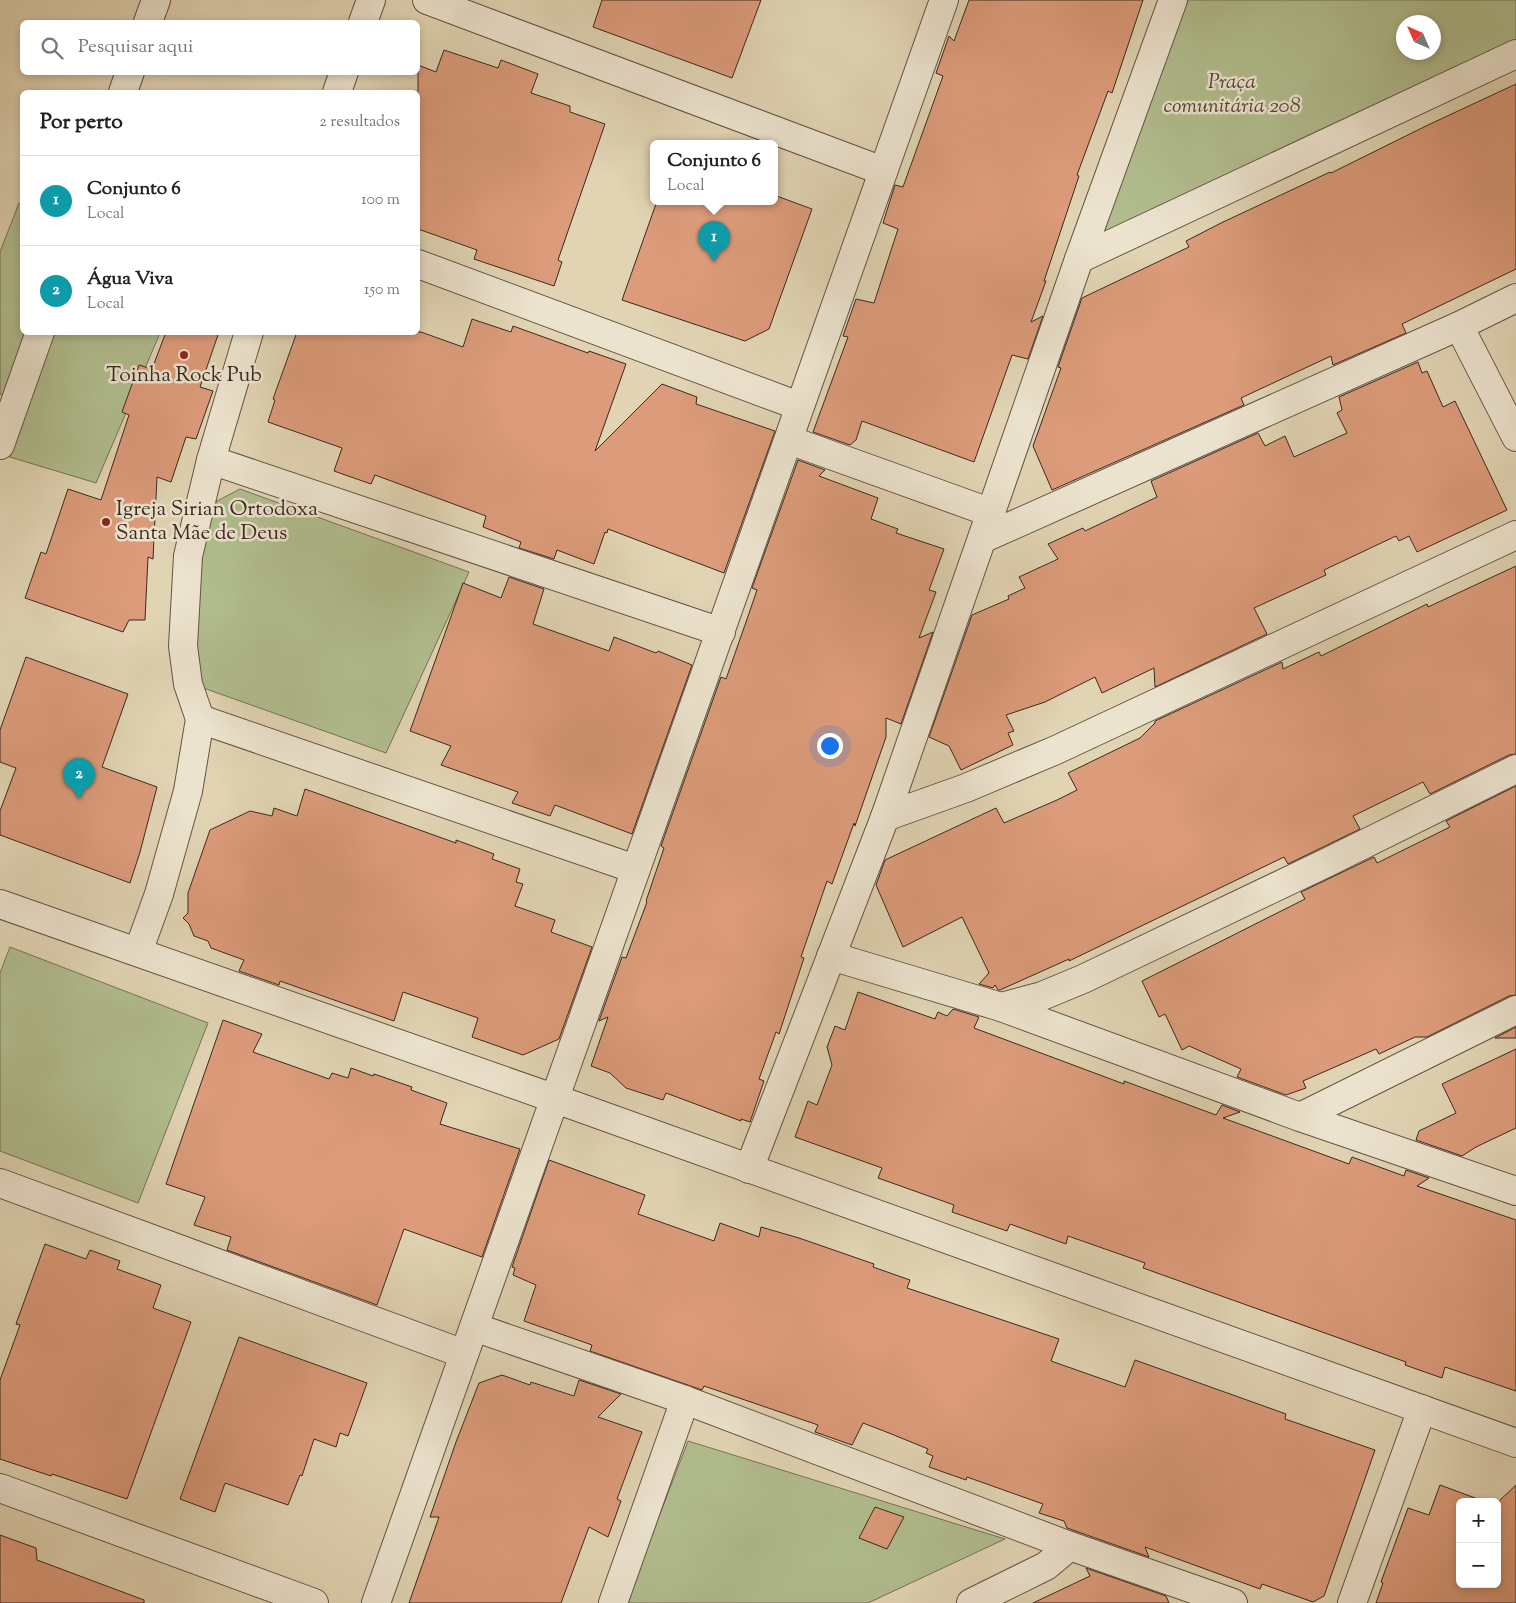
<!DOCTYPE html>
<html lang="pt">
<head>
<meta charset="utf-8">
<style>
  body { margin:0; font-family:"Sorts Mill Goudy",serif; background:#f6f6f6; color:#222 }
  .controls { position:absolute; right:15px; bottom:15px; display:grid; overflow:hidden; border-radius:8px; box-shadow:0 2px 8px #0003 }
  .controls button { width:45px; height:45px; display:grid; place-items:center; padding:0; border:0; border-bottom:1px solid #e0e0e0; background:#fff; color:#222; font:25px sans-serif }
  .compass { position:absolute; left:1396px; top:15px; width:45px; height:45px; border-radius:50%; background:#fff; box-shadow:0 2px 8px #0003; rotate:315deg }
  .you { position:absolute; left:829px; top:745px; width:18px; height:18px; margin:-12px; border:4px solid #fff; border-radius:50%; background:#1a73e8; box-shadow:0 0 0 8px #1a73e833 }
  .badge { display:grid; place-items:center; width:32px; height:32px; border-radius:50%; background:#b45309; color:#fff; font-size:16px; font-weight:700 }
  .pin { position:absolute; translate:-50% -41px; filter:drop-shadow(0 1px 2px #0008) }
  .pin::after { content:''; position:absolute; top:26px; width:18px; height:15px; background:inherit; clip-path:polygon(0 0,100% 0,50% 100%) }
  .popup { position:absolute; left:650px; top:140px; width:128px; height:65px; box-sizing:border-box; display:grid; place-content:center; border-radius:8px; background:#fff; filter:drop-shadow(0 1px 4px #0005); font-size:16px; white-space:nowrap; color:#767676 }
  .popup b { font-size:19px; color:#222 }
  .popup::after { content:''; position:absolute; left:50%; top:100%; margin-left:-10px; border:10px solid transparent; border-top-color:#fff }
  .list { margin:0; padding:0; list-style:none }
  h2 { display:flex; justify-content:space-between; align-items:center; height:65px; margin:0; padding:0 20px; font-size:21px }
  h2 small { font-size:16px; font-weight:400; color:#767676 }
  .list li { display:grid; grid-template-columns:32px 1fr auto; gap:15px; align-items:center; box-sizing:border-box; height:90px; padding:0 20px; border-top:1px solid #e0e0e0 }
  .list b { display:block; font-size:19px; white-space:nowrap }
  .list p { margin:0; font-size:16px; white-space:nowrap; color:#767676 }
  .list em { font-size:16px; font-style:normal; color:#767676 }
  .icon { flex:none; width:28px; height:28px; fill:none; stroke:currentColor; stroke-width:2; stroke-linecap:round; stroke-linejoin:round }
  .map { position:relative; flex:none; width:1516px; height:1603px; overflow:hidden }
  .search { position:absolute; background:#fff; box-shadow:0 2px 8px #0003; left:20px; top:20px; width:400px; height:55px; display:flex; align-items:center; gap:12px; box-sizing:border-box; padding:0 18px; border-radius:8px; color:#767676; font-size:19px }
  .panel { position:absolute; background:#fff; box-shadow:0 2px 8px #0003; left:20px; top:90px; width:400px; height:245px; border-radius:8px }
  .map>svg:first-child { display:block }
</style>
</head>
<body>
<div class="map">
<svg width="1516" height="1603" viewBox="0 0 1516 1603">
  <rect width="100%" height="100%" fill="#e1d4b3"/>
  <filter id="stains"><feTurbulence type="fractalNoise" baseFrequency=".004" numOctaves="4"/><feColorMatrix values="0 0 0 0 .2 0 0 0 0 .09 0 0 0 0 .02 0 0 0 .5 -.17"/></filter>
  <radialGradient id="worn" r=".72"><stop offset=".6" stop-color="#630" stop-opacity="0"/><stop offset="1" stop-color="#630" stop-opacity=".3"/></radialGradient>
  <g fill="#b1bd8e" stroke="#767356" fill-rule="evenodd">
    <path d="M1166,0H1516V62L1065,281ZM1404,22H1434V52H1404Z"/>
    <path d="M19,203L22,204V332L160,333L96,483L0,454L8,397L0,394V252Z"/>
    <path d="M240,489L469,572L386,753L195,685V617L204,540L217,501Z"/>
    <path d="M10,947L208,1023L138,1203L0,1151V973Z"/>
    <path d="M688,1441L1005,1539L868,1603H626Z"/>
  </g>
  <g fill="#dc9b7a" stroke="#3b291f">
    <path d="M602,0H761L732,78L593,27Z"/>
    <path d="M969,0H1143L1112,93L1108,91L1077,175L1079,176L1044,281H1046L1031,322L1043,316L1028,359L1012,355L974,462L862,421L856,440L850,445L813,432L848,337L843,336L856,299L874,303L898,229L883,223L895,185L903,187L943,76L936,73L949,36L954,41Z"/>
    <path d="M444,50L498,68L501,60L538,74L531,93L570,106V112L605,124L558,260L562,262L554,286L474,259L477,250L418,229V65L436,72Z"/>
    <path d="M1516,84V269L1402,324L1406,333L1333,365L1331,356L1241,398L1244,405L1052,490L1033,446L1061,368L1058,367L1082,298L1189,247L1186,241L1221,223L1330,172L1331,173L1428,125Z"/>
    <path d="M774,195L812,209L769,329L745,341L622,300L657,201H774Z"/>
    <path d="M472,319L511,332L513,326L588,353L589,351L626,364L595,451L662,384L697,397L696,404L775,431L724,573L608,529L607,533L605,532L594,564L557,550L554,559L519,548L521,542L483,527L486,516L375,475L371,484L334,471L342,448L268,422L275,400L273,399L297,332H421L463,347Z"/>
    <path d="M166,332H219L200,387L213,391L196,439L186,437L171,482L157,477L153,559L148,557L145,620H129L123,632L25,598L41,552L46,554L68,489L101,500L129,415L122,412L139,365L152,369Z"/>
    <path d="M1418,362L1422,373L1427,371L1443,407L1455,401L1507,510L1417,552L1409,536L1399,541L1396,536L1324,570L1326,575L1254,608L1267,634L1155,687L1154,668L1102,693L1095,677L1045,702L1006,715L1014,731L1008,733L1013,745L961,770L949,746L929,737L972,615L1009,599L1008,596L1025,588L1019,577L1058,559L1048,544L1083,528L1085,531L1157,497L1151,481L1258,433L1265,446L1285,436L1294,457L1347,433L1337,413L1342,410L1339,397Z"/>
    <path d="M798,460L825,470L819,476L878,498L871,519L898,529L896,533L944,549L929,590L936,592L919,638L933,632L901,724L886,718V737L855,826L854,823L832,884L827,881L801,957L804,958L779,1034L776,1032L759,1079L764,1081L750,1122L741,1119V1121L666,1093L663,1100L626,1088L610,1073L591,1066L608,1017L599,1021L622,957L626,958L647,902L646,901L664,848L661,846L721,677L726,679L746,622L757,590L752,588Z"/>
    <path d="M1516,566V754L1509,755L1430,794L1423,782L1353,816L1360,829L1321,848L1288,864L1284,857L1069,961V959L1000,990H998L995,985L993,988L979,984L989,973L962,917L903,947L876,885L885,860L996,808L1004,823L1057,800L1077,790L1068,773L1140,738L1155,723V721L1282,662L1283,669L1319,652L1321,656L1427,604L1428,607Z"/>
    <path d="M509,577L544,589L533,624L609,651L614,637L656,653L658,651L692,665L632,834L555,805L550,816L512,803L518,792L441,765L451,746L410,731L463,583L501,598Z"/>
    <path d="M26,657L128,694L102,767L157,787L140,852L130,883L0,835V811L16,768L0,762V730Z"/>
    <path d="M1516,786V995L1509,996L1427,1037H1415L1379,1054L1376,1049L1303,1081L1306,1088L1286,1095L1237,1077L1241,1069L1189,1046L1182,1050L1165,1014L1159,1017L1142,981L1305,899L1301,892L1374,857L1377,863L1450,827L1446,821Z"/>
    <path d="M305,789L456,843V840L494,854L492,859L520,869L516,882L523,884L515,906L555,920L551,932L592,947L559,1039L523,1055L472,1037L478,1018L403,992L394,1021L280,981L279,985L239,971L244,960L211,948L208,941L194,936L189,924L183,918L188,913V893L210,830L250,811L272,816L274,808L297,816Z"/>
    <path d="M858,992L935,1019L938,1012L947,1016L953,1009L979,1017L974,1028L1124,1084V1081L1216,1115L1222,1105L1240,1112L1223,1118L1349,1164L1352,1157L1404,1176L1406,1170L1429,1178L1417,1186L1516,1220V1391L1445,1367L1442,1378L1405,1365L1406,1362L1143,1268L1145,1263L1068,1236L1066,1244L1010,1224L1007,1231L952,1212L954,1205L878,1178L882,1168L795,1137L808,1101L817,1105L832,1065L827,1047L835,1026L845,1030Z"/>
    <path d="M223,1020L262,1034L253,1052L329,1079L332,1073L348,1078L351,1068L373,1076L374,1074L412,1087L411,1090L447,1103L440,1124L520,1149L482,1257L404,1229L377,1305L227,1250L231,1237L194,1225L205,1197L166,1184Z"/>
    <path d="M1516,1027V1038H1495Z"/>
    <path d="M1516,1049V1128L1476,1147L1462,1156L1416,1140L1419,1131L1456,1113L1442,1084Z"/>
    <path d="M549,1160L645,1195L638,1214L714,1241L720,1223L759,1237L761,1227L799,1238L874,1264L873,1267L910,1280L907,1288L1059,1339L1051,1361L1125,1387L1135,1360L1286,1414L1285,1419L1375,1450L1324,1596L1313,1602L1262,1584L1260,1589L1145,1547L1149,1557L1067,1528L1064,1521L1039,1513L1043,1504L967,1477L966,1480L929,1467L933,1456L926,1453L928,1449L889,1433L863,1423L852,1445L815,1432L818,1425L704,1386L702,1390L590,1351L592,1345L524,1321L536,1285L513,1275L515,1268L512,1267Z"/>
    <path d="M45,1244L86,1259L90,1250L120,1261L117,1269L161,1285L153,1308L191,1322L127,1499L52,1474L51,1476L0,1459V1380L20,1325L16,1324Z"/>
    <path d="M239,1337L367,1383L348,1436L340,1433L336,1447L314,1439L302,1476L300,1475L288,1505L225,1483L215,1512L180,1499Z"/>
    <path d="M502,1375L530,1385L531,1382L574,1396L579,1380L621,1394L598,1417L642,1432L617,1499L621,1501L608,1537L589,1527L561,1603H409L439,1517H430L456,1442L479,1383Z"/>
    <path d="M1440,1485L1486,1502H1460V1584H1497V1503L1516,1485V1603H1376L1383,1583L1381,1582L1408,1508L1429,1515Z"/>
    <path d="M875,1507L904,1517L887,1549L859,1538Z"/>
    <path d="M0,1535L36,1548L37,1560L144,1600V1603H0Z"/>
    <path d="M1086,1568L1166,1596L1169,1603H1033L1090,1576Z"/>
  </g>
  <g fill="none" stroke-linecap="round" stroke-linejoin="round">
    <g stroke="#645444" stroke-width="30">
      <g id="minor">
        <path d="M427,0L883,171"/>
        <path d="M148,22L156,0"/>
        <path d="M363,22L371,0"/>
        <path d="M123,92L130,72"/>
        <path d="M337,92L344,72"/>
        <path d="M1079,259L1516,54"/>
        <path d="M418,264L799,406"/>
        <path d="M1459,326L1516,437"/>
        <path d="M789,440L992,513"/>
        <path d="M0,445L40,332"/>
        <path d="M211,460L721,632"/>
        <path d="M982,539L1459,326L1516,298"/>
        <path d="M200,719L635,869"/>
        <path d="M885,817L966,788L1056,750L1516,535"/>
        <path d="M0,904L553,1098L1516,1443"/>
        <path d="M138,952L159,894L188,791L200,719L188,684L183,646L188,556L211,460L249,332"/>
        <path d="M831,956L1001,1007L1300,1117L1516,1191"/>
        <path d="M1001,1007L1042,996L1083,979L1328,862L1516,769"/>
        <path d="M1300,1117L1516,1010"/>
        <path d="M749,1169L885,817L1079,259L1173,0"/>
        <path d="M0,1183L464,1354"/>
        <path d="M474,1327L685,1400L1070,1546L1233,1603"/>
        <path d="M0,1488L314,1603"/>
        <path d="M376,1603L944,0"/>
        <path d="M613,1603L685,1400"/>
        <path d="M971,1603L1046,1566L1070,1546"/>
        <path d="M1352,1603L1422,1409"/>
      </g>
    </g>
    <use href="#minor" stroke="#ece3ce" stroke-width="28"/>
  </g>
  <g fill="#8f2418" stroke="#ece3ce" stroke-width="2">
    <circle cx="184" cy="355" r="5"/>
    <circle cx="106" cy="522" r="5"/>
  </g>
  <g text-anchor="middle" dominant-baseline="central" stroke-width="5" stroke-linejoin="round" paint-order="stroke">
    <g font-size="21" font-style="italic" fill="#534735" stroke="#ece3ce">
      <text x="1232" y="83">Praça<tspan x="1232" dy="24">comunitária 208</tspan></text>
    </g>
    <g font-size="21" fill="#3b291f" stroke="#ece3ce">
      <text x="184" y="376">Toinha Rock Pub</text>
      <text x="116" y="510" text-anchor="start">Igreja Sirian Ortodoxa<tspan x="116" dy="24">Santa Mãe de Deus</tspan></text>
    </g>
  </g>
  <rect width="100%" height="100%" filter="url(#stains)"/>
  <rect width="100%" height="100%" fill="url(#worn)"/>
</svg>
<div class="controls">
<button>+</button>
<button>−</button>
</div>
<svg class="compass" viewBox="-18 -18 36 36"><path d="M0-13l5 13h-10z" fill="#e53935"/><path d="M0 13l5-13h-10z" fill="#767676"/></svg>
<div class="you"></div>
<div class="pin badge" style="left:714px;top:262px;background:#0f9aa8">1</div>
<div class="popup"><b>Conjunto 6</b>Local</div>
<div class="pin badge" style="left:79px;top:799px;background:#0f9aa8">2</div>
<div class="search"><svg class="icon" aria-label="search" viewBox="0 0 24 24"><circle cx="10" cy="10" r="6"/><path d="M15 15l6 6"/></svg>Pesquisar aqui</div>
<section class="panel">
<h2>Por perto<small>2 resultados</small></h2>
<ul class="list">
<li><span class="badge" style="background:#0f9aa8">1</span><div><b>Conjunto 6</b><p>Local</p></div><em>100 m</em></li>
<li><span class="badge" style="background:#0f9aa8">2</span><div><b>Água Viva</b><p>Local</p></div><em>150 m</em></li>
</ul>
</section>
</div>
</body>
</html>
